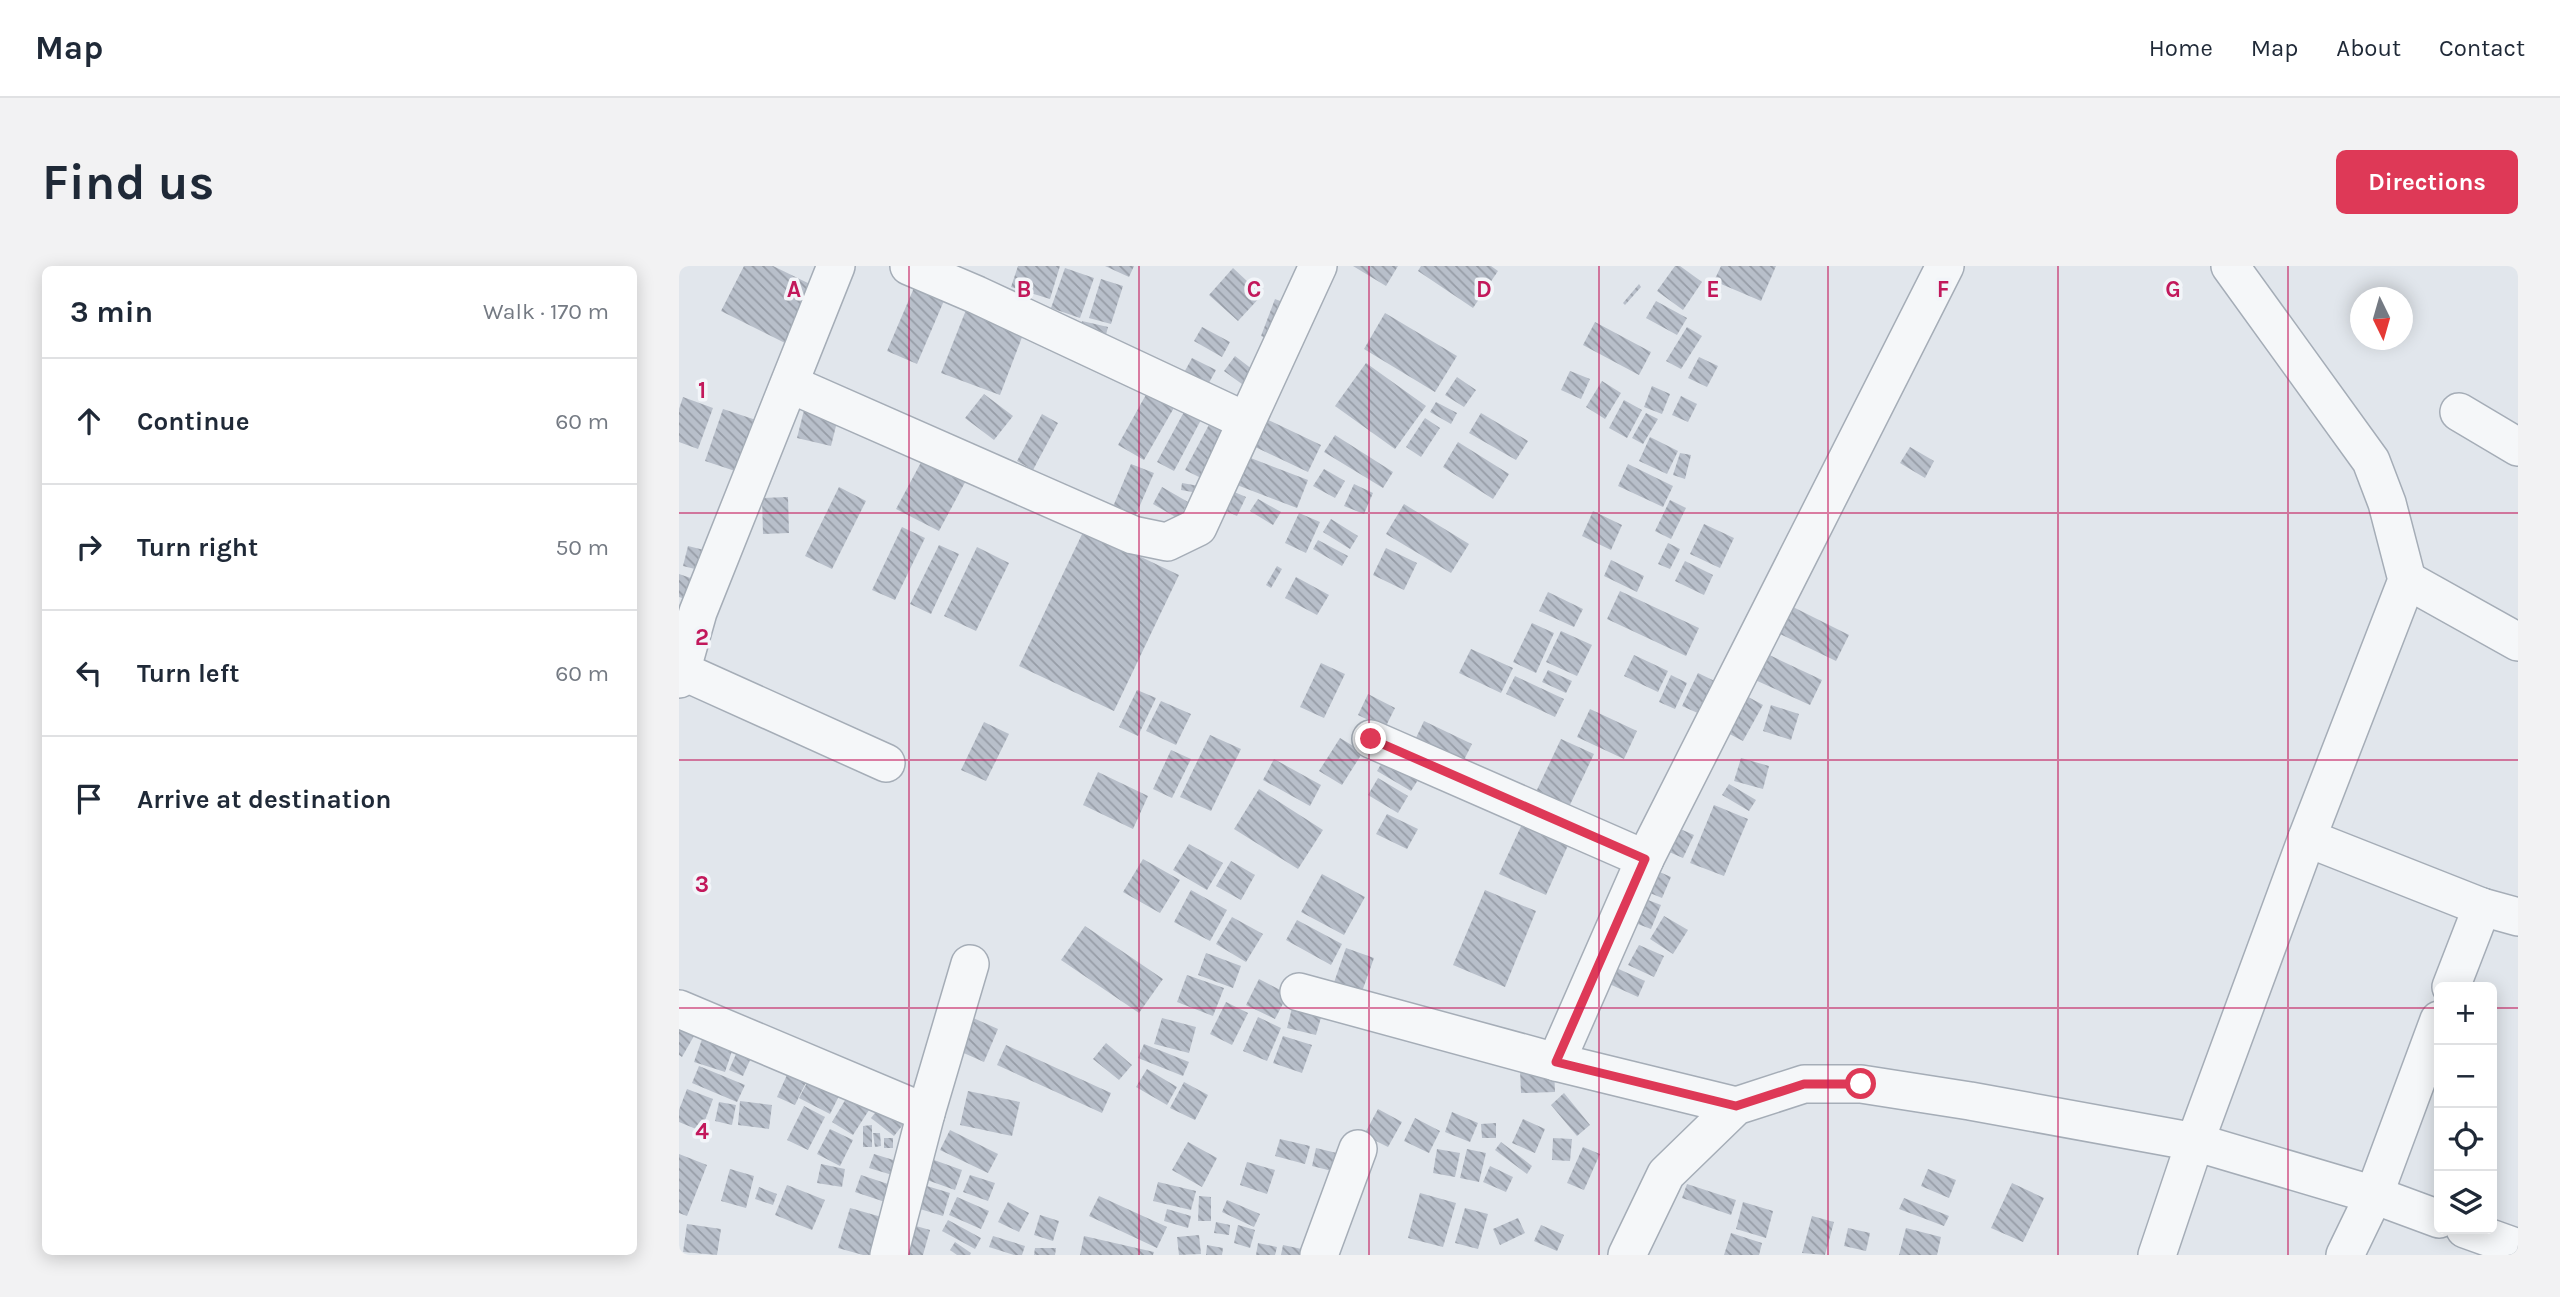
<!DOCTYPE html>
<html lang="en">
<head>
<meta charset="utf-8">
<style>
  body { margin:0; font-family:Karla,sans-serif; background:#f2f2f3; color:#1f2937 }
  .controls { position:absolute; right:21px; bottom:21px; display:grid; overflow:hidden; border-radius:10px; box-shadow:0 4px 18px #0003 }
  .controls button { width:63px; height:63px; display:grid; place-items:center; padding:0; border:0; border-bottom:2px solid #e0e1e3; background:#fff; color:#1f2937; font:35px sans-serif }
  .compass { position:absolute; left:1671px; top:21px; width:63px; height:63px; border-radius:50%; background:#fff; box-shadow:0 4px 18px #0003; rotate:175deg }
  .stop { position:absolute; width:21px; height:21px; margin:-16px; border:5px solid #de3957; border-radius:50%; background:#fff }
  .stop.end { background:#de3957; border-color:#fff; box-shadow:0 2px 7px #0008 }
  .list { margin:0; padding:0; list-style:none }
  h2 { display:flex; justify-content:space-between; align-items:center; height:91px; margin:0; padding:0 28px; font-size:30px }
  h2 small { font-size:23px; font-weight:400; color:#747a83 }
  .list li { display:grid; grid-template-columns:46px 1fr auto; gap:21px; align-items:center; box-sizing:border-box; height:126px; padding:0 28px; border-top:2px solid #e0e1e3 }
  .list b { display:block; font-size:26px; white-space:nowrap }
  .list em { font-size:23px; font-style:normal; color:#747a83 }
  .icon { flex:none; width:38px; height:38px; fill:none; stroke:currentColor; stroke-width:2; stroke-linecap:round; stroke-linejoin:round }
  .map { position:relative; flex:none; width:1839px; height:989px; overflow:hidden; border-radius:10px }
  header { display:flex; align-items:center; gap:42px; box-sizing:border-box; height:98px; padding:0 35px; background:#fff; border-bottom:2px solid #e0e1e3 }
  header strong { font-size:33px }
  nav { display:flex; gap:38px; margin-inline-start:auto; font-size:24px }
  .intro { display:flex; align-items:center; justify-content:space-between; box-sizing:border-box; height:168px; padding:0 42px }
  h1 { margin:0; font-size:49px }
  .button { padding:18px 32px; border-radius:10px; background:#de3957; color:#fff; font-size:24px; font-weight:700 }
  main { display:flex; gap:42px; padding:0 42px }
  aside { flex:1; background:#fff; border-radius:10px; box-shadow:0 4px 18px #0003 }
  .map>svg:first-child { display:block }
</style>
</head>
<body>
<header>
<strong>Map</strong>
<nav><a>Home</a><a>Map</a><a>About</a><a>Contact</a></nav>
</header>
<div class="intro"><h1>Find us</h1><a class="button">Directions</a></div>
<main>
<aside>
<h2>3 min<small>Walk · 170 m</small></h2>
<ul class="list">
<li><svg class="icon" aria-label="ahead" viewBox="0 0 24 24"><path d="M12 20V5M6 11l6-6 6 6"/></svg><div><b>Continue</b></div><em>60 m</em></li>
<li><svg class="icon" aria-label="right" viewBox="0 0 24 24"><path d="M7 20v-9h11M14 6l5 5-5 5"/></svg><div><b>Turn right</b></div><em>50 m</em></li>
<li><svg class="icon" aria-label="left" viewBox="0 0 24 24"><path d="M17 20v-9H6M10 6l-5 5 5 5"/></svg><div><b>Turn left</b></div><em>60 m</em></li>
<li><svg class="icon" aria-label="arrive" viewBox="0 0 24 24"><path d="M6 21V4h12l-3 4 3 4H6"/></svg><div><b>Arrive at destination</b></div></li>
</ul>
</aside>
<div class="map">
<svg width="1839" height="989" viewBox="0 0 1839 989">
  <defs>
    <pattern id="building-back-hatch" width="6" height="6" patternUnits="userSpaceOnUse" patternTransform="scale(1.75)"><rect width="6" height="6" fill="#b8bfca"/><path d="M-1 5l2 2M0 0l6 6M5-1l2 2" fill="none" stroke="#969ca6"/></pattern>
  </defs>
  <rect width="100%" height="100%" fill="#e1e6ec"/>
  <g fill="url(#building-back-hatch)">
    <path d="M65,0H94L139,22L110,79L42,45Z"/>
    <path d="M339,0H381L371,33L332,21Z"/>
    <path d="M426,0H455L450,11Z"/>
    <path d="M674,0H719L707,20Z"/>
    <path d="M742,0H812L819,5L794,42L739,5Z"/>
    <path d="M996,0H1001L1023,16L1004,44L978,25Z"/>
    <path d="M1042,0H1097L1082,35L1035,15Z"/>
    <path d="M386,2L415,12L401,52L372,42Z"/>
    <path d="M554,2L583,29L559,55L530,29Z"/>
    <path d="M422,13L444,20L432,58L410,52Z"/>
    <path d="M237,17L267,30L238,98L208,85Z"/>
    <path d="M960,18L962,21L946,39L944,37Z"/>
    <path d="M596,33L611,39L598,76L582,70Z"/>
    <path d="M977,35L1008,52L998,69L967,52Z"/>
    <path d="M287,44L345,66L321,129L262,107Z"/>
    <path d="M706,47L778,90L756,126L685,83Z"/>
    <path d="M403,55L429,61L424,80L398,73Z"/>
    <path d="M916,56L972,86L960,109L904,79Z"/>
    <path d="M523,61L551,76L543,91L515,75Z"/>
    <path d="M1008,61L1023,70L1002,103L987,95Z"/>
    <path d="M556,90L578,107L567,121L545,105Z"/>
    <path d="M1020,91L1039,100L1028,121L1009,112Z"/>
    <path d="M513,92L537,104L525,126L501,114Z"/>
    <path d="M687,97L747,140L716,183L656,140Z"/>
    <path d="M891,105L911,113L902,133L882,124Z"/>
    <path d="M778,111L797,124L785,141L766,129Z"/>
    <path d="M923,115L942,127L926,153L907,141Z"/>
    <path d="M973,120L991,128L983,148L965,141Z"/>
    <path d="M469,125L496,140L465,194L439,179Z"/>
    <path d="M305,128L334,150L315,174L286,152Z"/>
    <path d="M1002,130L1018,138L1009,156L993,149Z"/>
    <path d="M4,131L34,142L19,183L0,176V143Z"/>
    <path d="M945,134L963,144L948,172L930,162Z"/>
    <path d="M757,136L778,147L772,158L751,146Z"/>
    <path d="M44,143L80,155L62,207L26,195Z"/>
    <path d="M125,144L159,152L152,180L118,172Z"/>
    <path d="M506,144L523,152L495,205L478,196Z"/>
    <path d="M802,147L849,175L837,194L790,167Z"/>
    <path d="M967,147L979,153L964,178L953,172Z"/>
    <path d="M363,148L379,157L354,204L338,195Z"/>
    <path d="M585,152L642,179L629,206L572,179Z"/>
    <path d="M746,152L761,162L742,191L727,181Z"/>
    <path d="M533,153L549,162L522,212L506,204Z"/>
    <path d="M656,169L714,206L704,222L645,186Z"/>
    <path d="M971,171L999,185L988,208L960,195Z"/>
    <path d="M779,176L830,208L814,233L764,201Z"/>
    <path d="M1231,181L1255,195L1246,212L1221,197Z"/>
    <path d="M247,187L290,209L260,265L217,243Z"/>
    <path d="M1001,187L1012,189L1006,213L994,209Z"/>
    <path d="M569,191L629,214L618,242L558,219Z"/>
    <path d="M452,198L475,207L452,260L430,250Z"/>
    <path d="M949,198L994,220L984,241L939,220Z"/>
    <path d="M645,203L666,215L656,232L634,220Z"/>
    <path d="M503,217L520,220L519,227L502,224Z"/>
    <path d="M675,218L694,227L685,248L665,240Z"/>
    <path d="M160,221L187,235L153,303L126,290Z"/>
    <path d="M483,221L509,236L500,253L474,238Z"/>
    <path d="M546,222L567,231L558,250L538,241Z"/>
    <path d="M109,231L110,267L84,268L83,232Z"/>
    <path d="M579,233L602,246L594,259L571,245Z"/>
    <path d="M991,234L1007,242L992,273L976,265Z"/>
    <path d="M725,238L790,278L772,307L707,268Z"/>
    <path d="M914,245L943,259L932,284L903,270Z"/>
    <path d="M620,247L641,256L627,287L606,277Z"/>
    <path d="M652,253L679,270L671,283L644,266Z"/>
    <path d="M1025,258L1055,272L1041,302L1011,288Z"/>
    <path d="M223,261L246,272L216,334L193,324Z"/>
    <path d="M405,264L500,309L435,445L340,400Z"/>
    <path d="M639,274L669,290L663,300L634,283Z"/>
    <path d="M989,277L1001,283L991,303L979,298Z"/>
    <path d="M260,279L280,288L252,348L231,338Z"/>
    <path d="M9,280L37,287L32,307L4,300Z"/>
    <path d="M298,281L330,297L297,365L265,350Z"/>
    <path d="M707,282L738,297L725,324L694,309Z"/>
    <path d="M932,294L965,310L958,326L925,310Z"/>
    <path d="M1006,295L1034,309L1025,329L996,315Z"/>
    <path d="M598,300L603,303L592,322L587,319Z"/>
    <path d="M0,308L23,316L16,336L0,331Z"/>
    <path d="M617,311L650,329L638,349L606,332Z"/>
    <path d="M941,325L1020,362L1007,390L928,353Z"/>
    <path d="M869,326L904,343L895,361L860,345Z"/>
    <path d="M1114,341L1170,369L1157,395L1101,368Z"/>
    <path d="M853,357L875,367L857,407L834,396Z"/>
    <path d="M882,365L913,379L898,410L867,396Z"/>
    <path d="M792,383L834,402L822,427L780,407Z"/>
    <path d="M1086,387L1143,414L1131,439L1074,413Z"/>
    <path d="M955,389L989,405L979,426L945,410Z"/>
    <path d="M642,397L666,408L645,452L621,441Z"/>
    <path d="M869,404L893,415L887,427L863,416Z"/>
    <path d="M1019,407L1046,420L1030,452L1003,440Z"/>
    <path d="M992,409L1008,417L996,443L980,436Z"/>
    <path d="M836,410L885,433L876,451L827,428Z"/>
    <path d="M458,424L477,432L459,470L440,461Z"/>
    <path d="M1060,426L1084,439L1064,475L1039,462Z"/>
    <path d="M689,428L716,442L706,462L679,449Z"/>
    <path d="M482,435L512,448L497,479L467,465Z"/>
    <path d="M1092,439L1120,448L1112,474L1084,465Z"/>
    <path d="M911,443L958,465L945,493L898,471Z"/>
    <path d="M745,455L793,478L783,498L735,476Z"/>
    <path d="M305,456L330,468L307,515L282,504Z"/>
    <path d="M531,469L562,483L532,545L501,531Z"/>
    <path d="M661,472L684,486L663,519L640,505Z"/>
    <path d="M882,473L915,488L889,543L856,528Z"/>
    <path d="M492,484L512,493L493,532L474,523Z"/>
    <path d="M710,485L744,506L732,525L698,505Z"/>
    <path d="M1062,492L1090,500L1084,523L1055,515Z"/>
    <path d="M595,493L642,519L631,540L584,514Z"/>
    <path d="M419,506L469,530L454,563L404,539Z"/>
    <path d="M699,512L729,530L719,547L689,529Z"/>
    <path d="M1050,518L1077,534L1070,545L1043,529Z"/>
    <path d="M580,523L644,564L619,603L555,563Z"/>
    <path d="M1035,539L1069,553L1045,610L1011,597Z"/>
    <path d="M708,548L739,563L728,583L697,568Z"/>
    <path d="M844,556L890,577L867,629L820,608Z"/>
    <path d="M992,559L1015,569L1004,592L981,582Z"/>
    <path d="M510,578L544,597L528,624L494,604Z"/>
    <path d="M464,593L501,614L481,647L444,626Z"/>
    <path d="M552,595L576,609L562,634L537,620Z"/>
    <path d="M969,601L992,611L983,632L959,622Z"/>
    <path d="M643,608L686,631L665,669L622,646Z"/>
    <path d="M512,624L548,644L531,675L495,656Z"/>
    <path d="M806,624L857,645L826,721L774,699Z"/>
    <path d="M961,631L982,639L972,663L951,655Z"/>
    <path d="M985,650L1009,664L994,688L971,673Z"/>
    <path d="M553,651L584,668L567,696L537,678Z"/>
    <path d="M618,654L663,678L652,699L607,674Z"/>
    <path d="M406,660L484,713L460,747L382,694Z"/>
    <path d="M960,679L985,690L975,711L949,699Z"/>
    <path d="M667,682L695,692L680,734L652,725Z"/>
    <path d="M527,687L562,700L554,722L519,709Z"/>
    <path d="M933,700L966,715L959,731L926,716Z"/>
    <path d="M508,709L545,722L534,750L498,736Z"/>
    <path d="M580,713L609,728L596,753L567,739Z"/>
    <path d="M615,734L645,741L637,769L608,762Z"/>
    <path d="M547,736L569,747L553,779L531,768Z"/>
    <path d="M292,751L319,763L305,796L278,784Z"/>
    <path d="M579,751L602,762L588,795L564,785Z"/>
    <path d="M483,752L517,761L510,787L475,778Z"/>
    <path d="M0,761L19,763L3,791L0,789Z"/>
    <path d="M27,762L57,773L46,806L15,796Z"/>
    <path d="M604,770L633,779L623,807L594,797Z"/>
    <path d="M427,777L453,799L440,814L414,793Z"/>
    <path d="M465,778L510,796L504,810L459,792Z"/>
    <path d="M61,779L75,785L64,810L50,804Z"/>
    <path d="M327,779L432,827L423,847L318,799Z"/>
    <path d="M20,800L66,819L58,836L13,817Z"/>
    <path d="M112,800L131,808L116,839L98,831Z"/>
    <path d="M875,801L876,826L842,827L841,803Z"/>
    <path d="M468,803L498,821L488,839L457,821Z"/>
    <path d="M131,811L162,826L151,848L120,832Z"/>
    <path d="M505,816L529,829L516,854L491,842Z"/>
    <path d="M8,823L34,833L22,865L0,856V844Z"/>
    <path d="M289,825L341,836L333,870L281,859Z"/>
    <path d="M885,827L911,859L898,870L872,839Z"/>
    <path d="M168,831L190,844L174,869L153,856Z"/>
    <path d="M61,835L93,839L90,863L59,859Z"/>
    <path d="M40,836L57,839L53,859L36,855Z"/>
    <path d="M204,837L227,855L215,870L192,852Z"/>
    <path d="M125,840L146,851L129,884L108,874Z"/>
    <path d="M699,843L723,856L709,881L685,869Z"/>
    <path d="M773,846L799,857L791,876L766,866Z"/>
    <path d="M736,852L761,865L750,887L725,875Z"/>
    <path d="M844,853L866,863L856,887L833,877Z"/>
    <path d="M817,857V872H803L802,858Z"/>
    <path d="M193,859V881H184V860Z"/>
    <path d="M151,863L174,874L161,900L138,888Z"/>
    <path d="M271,864L319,888L309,907L261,884Z"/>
    <path d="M194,867H201L202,880L196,881Z"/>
    <rect x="205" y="872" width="9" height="10"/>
    <path d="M874,872L893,873L891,895L873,894Z"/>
    <path d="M601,873L631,880L626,898L596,890Z"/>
    <path d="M509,876L538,892L523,921L493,904Z"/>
    <path d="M822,876L853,900L848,908L816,884Z"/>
    <path d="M904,881L921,888L905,924L888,917Z"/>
    <path d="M637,882L666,889L661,907L633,900Z"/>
    <path d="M758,883L781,887L776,911L754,907Z"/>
    <path d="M788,883L807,887L800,916L781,912Z"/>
    <path d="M0,888L28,899L8,950L0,947Z"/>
    <path d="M195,888L224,897L220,911L190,902Z"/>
    <path d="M255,894L283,904L276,924L248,914Z"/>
    <path d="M568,896L596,904L588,928L561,919Z"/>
    <path d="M142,898L166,903L163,921L138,917Z"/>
    <path d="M811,900L834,911L827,926L804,916Z"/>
    <path d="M51,903L75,910L67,942L42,935Z"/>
    <path d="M1249,903L1277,914L1270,932L1242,920Z"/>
    <path d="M182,909L212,919L206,936L176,926Z"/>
    <path d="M291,909L316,917L309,935L284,926Z"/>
    <path d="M479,916L517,925L512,944L474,935Z"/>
    <path d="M238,917L271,927L264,950L231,940Z"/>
    <path d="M1333,917L1365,932L1344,976L1312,962Z"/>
    <path d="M1008,918L1057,934L1052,949L1003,932Z"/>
    <path d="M108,919L146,934L133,964L96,949Z"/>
    <path d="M80,921L98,928L94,939L76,933Z"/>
    <path d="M741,927L777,937L764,981L729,972Z"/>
    <path d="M420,930L488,961L478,982L410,950Z"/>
    <path d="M520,930L532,931V955H519Z"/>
    <path d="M278,931L310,945L302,963L270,949Z"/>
    <path d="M1225,932L1270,950L1265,960L1220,943Z"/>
    <path d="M548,934L581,948L575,961L543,946Z"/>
    <path d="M329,936L350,947L340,966L319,956Z"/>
    <path d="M1064,936L1094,945L1087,972L1057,963Z"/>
    <path d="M171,942L206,952L195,989H184L159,982Z"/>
    <path d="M786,942L809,948L799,983L776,977Z"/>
    <path d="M488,943L512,950L509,962L485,955Z"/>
    <path d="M361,949L380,955L374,975L355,969Z"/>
    <path d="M1133,950L1155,956L1146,989L1123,987Z"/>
    <path d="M839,952L846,967L821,979L814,963Z"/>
    <path d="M269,954L302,972L296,983L263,965Z"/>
    <path d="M537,956L551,959L550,969L535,967Z"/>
    <path d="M8,958L42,963L38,989L4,986Z"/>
    <path d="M230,958L251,964L244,989H222Z"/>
    <path d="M559,959L576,964L571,982L555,977Z"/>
    <path d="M862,959L885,969L878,985L855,975Z"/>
    <path d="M1169,962L1191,967L1187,985L1165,980Z"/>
    <path d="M1227,962L1262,971L1258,989H1220Z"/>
    <path d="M1052,967L1083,977L1080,989H1045Z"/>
    <path d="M520,969L522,988L500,989L498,971Z"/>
    <path d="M314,970L346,980L343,989H335L310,981Z"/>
    <path d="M405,970L475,986L474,989H401Z"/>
    <path d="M276,976L292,987L291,989H278L271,984Z"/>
    <path d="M579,977L598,981L596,989H577Z"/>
    <path d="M528,979L544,982L543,989H527Z"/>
    <path d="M604,979L632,985V989H602Z"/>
    <path d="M356,982H377L376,989H355Z"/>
  </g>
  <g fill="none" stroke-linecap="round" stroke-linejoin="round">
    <g stroke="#a5adb7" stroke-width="40">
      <g id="minor">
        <path d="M230,0L298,29L567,155"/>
        <path d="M111,118L454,269L488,276L519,261L639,0"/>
        <path d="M1780,146L1839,181"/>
        <path d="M1728,314L1839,376"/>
        <path d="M3,405L207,497"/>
        <path d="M0,413L19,346L157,0"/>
        <path d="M692,473L966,593"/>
        <path d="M1628,572L1803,641L1839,651"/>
        <path d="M1772,721L1803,641"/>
        <path d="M620,726L877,796L1057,840"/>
        <path d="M0,743L247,847"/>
        <path d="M877,796L966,593L1266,0"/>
        <path d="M1786,963L1839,982"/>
        <path d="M210,989L247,847L291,698"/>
        <path d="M640,989L679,883"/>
        <path d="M948,989L987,908L1057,840L1125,818H1182L1291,835L1516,876L1695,929L1760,953"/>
        <path d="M1478,989L1516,876L1628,572L1728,314L1708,237L1692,195L1551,0"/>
        <path d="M1666,989L1695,929L1760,754"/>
      </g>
    </g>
    <use href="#minor" stroke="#f5f7f9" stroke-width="37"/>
  </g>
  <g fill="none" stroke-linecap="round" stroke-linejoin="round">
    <path stroke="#de3957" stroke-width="9" d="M692,473L966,593L877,796L1057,840L1125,818H1182"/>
  </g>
  <path fill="none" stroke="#c2185b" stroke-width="2" stroke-opacity="0.55" d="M230,0V989M460,0V989M690,0V989M920,0V989M1149,0V989M1379,0V989M1609,0V989M0,247H1839M0,494H1839M0,742H1760M1813,742H1839"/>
  <g font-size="23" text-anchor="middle" font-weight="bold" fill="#c2185b" stroke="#f2f5f9" stroke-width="7" stroke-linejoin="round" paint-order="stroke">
    <text x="115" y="31">A</text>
    <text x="345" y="31">B</text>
    <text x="575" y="31">C</text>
    <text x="805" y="31">D</text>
    <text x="1034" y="31">E</text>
    <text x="1264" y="31">F</text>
    <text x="1494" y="31">G</text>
    <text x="23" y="132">1</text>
    <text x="23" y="379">2</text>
    <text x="23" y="626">3</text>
    <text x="23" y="873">4</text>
  </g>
</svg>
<div class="controls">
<button>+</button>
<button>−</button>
<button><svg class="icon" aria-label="locate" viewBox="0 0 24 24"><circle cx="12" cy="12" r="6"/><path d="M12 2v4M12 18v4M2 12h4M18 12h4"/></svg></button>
<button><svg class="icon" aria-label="layers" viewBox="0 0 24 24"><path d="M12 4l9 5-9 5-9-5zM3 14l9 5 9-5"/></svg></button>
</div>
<svg class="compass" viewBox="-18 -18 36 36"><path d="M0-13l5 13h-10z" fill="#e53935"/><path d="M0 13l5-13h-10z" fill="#747a83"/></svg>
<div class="stop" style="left:1182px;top:818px"></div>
<div class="stop end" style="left:692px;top:473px"></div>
</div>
</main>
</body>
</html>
